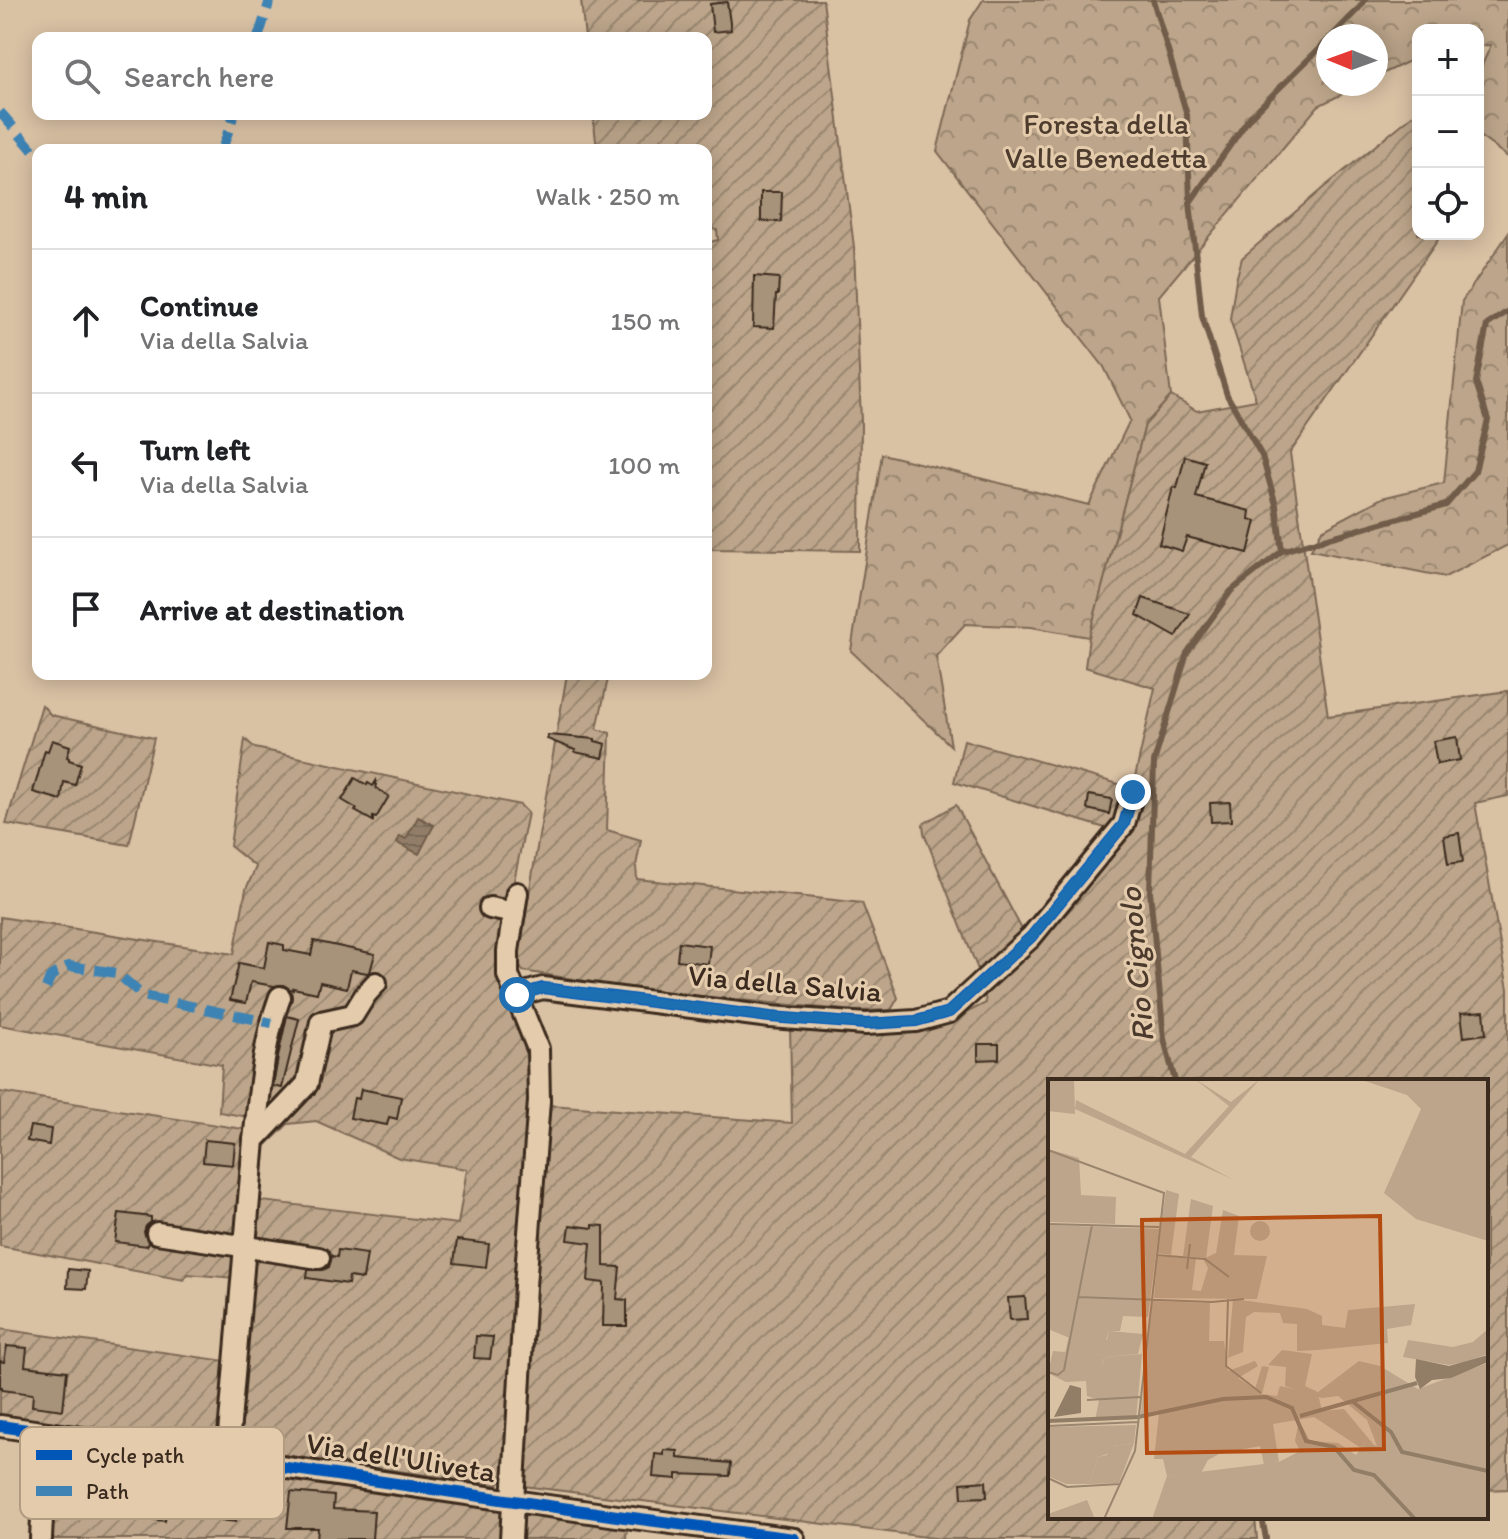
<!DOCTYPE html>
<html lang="en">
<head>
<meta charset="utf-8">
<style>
  body { margin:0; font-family:Itim,sans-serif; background:#f6f6f6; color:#202124 }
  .controls { position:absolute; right:24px; top:24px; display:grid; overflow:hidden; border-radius:16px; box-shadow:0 4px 20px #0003 }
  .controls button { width:72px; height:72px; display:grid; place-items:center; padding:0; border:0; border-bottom:2px solid #e0e0e0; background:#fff; color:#202124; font:40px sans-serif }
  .compass { position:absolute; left:1316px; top:24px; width:72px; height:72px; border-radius:50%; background:#fff; box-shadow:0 4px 20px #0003; rotate:271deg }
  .stop { position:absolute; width:24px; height:24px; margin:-18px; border:6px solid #1f6fb2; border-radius:50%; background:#fff }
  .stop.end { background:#1f6fb2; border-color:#fff; box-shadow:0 2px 8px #0008 }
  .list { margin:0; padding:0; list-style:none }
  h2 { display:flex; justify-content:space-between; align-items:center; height:104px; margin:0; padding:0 32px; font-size:34px }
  h2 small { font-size:26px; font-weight:400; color:#757577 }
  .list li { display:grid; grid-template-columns:52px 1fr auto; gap:24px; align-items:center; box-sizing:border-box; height:144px; padding:0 32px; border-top:2px solid #e0e0e0 }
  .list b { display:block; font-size:30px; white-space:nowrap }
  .list p { margin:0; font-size:26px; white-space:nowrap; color:#757577 }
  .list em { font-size:26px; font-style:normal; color:#757577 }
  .icon { flex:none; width:44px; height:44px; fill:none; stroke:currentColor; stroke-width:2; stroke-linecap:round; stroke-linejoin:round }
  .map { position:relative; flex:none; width:1508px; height:1539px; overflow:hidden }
  .search { position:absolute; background:#fff; box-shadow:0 4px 20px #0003; left:32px; top:32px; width:680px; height:88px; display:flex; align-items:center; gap:20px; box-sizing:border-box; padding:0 28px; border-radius:16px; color:#757577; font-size:30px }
  .panel { position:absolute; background:#fff; box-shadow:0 4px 20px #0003; left:32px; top:144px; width:680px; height:536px; border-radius:16px }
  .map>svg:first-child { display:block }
</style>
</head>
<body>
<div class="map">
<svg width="1508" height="1539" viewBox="0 0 1508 1539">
  <defs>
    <pattern id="forest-crowns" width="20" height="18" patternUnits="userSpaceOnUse" patternTransform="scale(2)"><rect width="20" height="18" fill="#bca58a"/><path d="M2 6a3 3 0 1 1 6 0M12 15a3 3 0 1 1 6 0" fill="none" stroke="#9a8770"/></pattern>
    <pattern id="garden-furrows" width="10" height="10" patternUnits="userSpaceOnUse" patternTransform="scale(2)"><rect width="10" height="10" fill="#bca58a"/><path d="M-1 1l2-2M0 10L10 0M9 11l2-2" fill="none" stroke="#9a8770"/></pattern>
    <pattern id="water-rules" width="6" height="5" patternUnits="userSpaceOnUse" patternTransform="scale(2)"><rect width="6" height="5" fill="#927e67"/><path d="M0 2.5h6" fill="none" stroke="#786754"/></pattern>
  </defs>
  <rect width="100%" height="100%" fill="#d9c1a4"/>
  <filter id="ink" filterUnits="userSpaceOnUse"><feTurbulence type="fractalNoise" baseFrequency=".0125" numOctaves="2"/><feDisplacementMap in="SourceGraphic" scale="16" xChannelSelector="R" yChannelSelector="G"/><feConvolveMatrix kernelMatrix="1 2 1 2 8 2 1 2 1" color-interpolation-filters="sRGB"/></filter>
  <g filter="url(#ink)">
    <g fill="url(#forest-crowns)" stroke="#7c6854" stroke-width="2">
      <path d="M983,0H1508V157L1478,135V74L1491,45L1478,46V30H1418V57L1376,77V36H1328V84H1362L1318,106L1159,296L1171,396L1145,425L1089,637L1031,627L965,624L936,656L951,746L851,651L882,454L1089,505L1130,420L1104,367L937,151L970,20Z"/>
      <path d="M1508,234V545L1445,577L1311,550L1322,530L1382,498L1444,483L1462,301Z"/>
    </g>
    <g fill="url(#garden-furrows)" stroke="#7c6854" stroke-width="2">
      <path d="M581,0H823L854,247L861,421L860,551L706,549V243L718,240L717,230L706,228V150H597L593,114H706V38H585Z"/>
      <path d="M1418,111V234H1442L1290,453L1328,716L1508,691V796L1475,803L1508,989V1489L1486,1490V1081H1050V1517H1255L1257,1539H942L524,1486L544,1109L550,1105L792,1123L790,1025L954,1019L986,1003L982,980L924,833L923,824L956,805L1027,939L1100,846L1105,828L954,782L964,740L1122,785L1133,786L1155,688L1085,667L1089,637L1145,425L1171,396L1197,411L1256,400L1230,319L1236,280L1242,258L1323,188Z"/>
      <path d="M567,674H609L597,729L610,733L607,830L641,840L636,866L637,879L862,903L898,998L891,1010L855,1011L648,991L523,971L518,962L519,952Z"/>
      <path d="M42,705L51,715L154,738L129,845L6,824Z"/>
      <path d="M245,739L255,748L520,805L528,813L503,934L533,1048L534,1078L504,1476L498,1485L232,1448L254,1200L458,1224L467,1169L399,1158L316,1121L288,1124L257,1154L249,1117L219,1112L222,1065L0,1025V917L234,954L246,889L256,867L230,846Z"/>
      <path d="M0,1092L250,1130L235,1278L188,1274L184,1280L0,1246Z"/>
      <path d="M0,1329L226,1361L221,1442L214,1446L0,1414Z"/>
      <path d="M58,1435L628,1512L626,1539H46L51,1446Z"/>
    </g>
    <path fill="url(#water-rules)" stroke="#6f5c4a" stroke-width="2" d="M418,817L434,825L419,854L397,843L400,836L406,839Z"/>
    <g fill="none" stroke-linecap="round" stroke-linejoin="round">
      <g stroke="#6f5c4a" stroke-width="6">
        <path d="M1153,0L1187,115L1190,202L1202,316L1227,395L1262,456L1276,505L1282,551"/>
        <path d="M1332,36L1359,8L1365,0"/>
        <path d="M1191,201L1250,117L1328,40"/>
        <path d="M1175,1081L1164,1039L1150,891L1154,762L1187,653L1231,591L1282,551L1446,505L1475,471L1488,420L1476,382L1487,325L1508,311"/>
        <path d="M1262,1517L1266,1539"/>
      </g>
    </g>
    <g fill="#a7927a" stroke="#3b2a1e" stroke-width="2">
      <path d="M727,2L731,30L713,32L710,4Z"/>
      <path d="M761,192H782L781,222L761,221Z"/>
      <path d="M754,276L779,278L778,295H776L774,328L753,327Z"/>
      <path d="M1185,456L1205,462L1196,497L1250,511L1249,519L1256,521L1248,553L1187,537L1182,551L1159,544L1173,487L1177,488Z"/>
      <path d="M1143,598L1190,614L1176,637L1137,615Z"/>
      <path d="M548,735L595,739V741L606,744L603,758L575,752V750L547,739Z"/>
      <path d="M1457,737L1460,760L1437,764L1433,741Z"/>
      <path d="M52,740L70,746L67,757L69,758V760L81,764L75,785L64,782L61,800L33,792L45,750L48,751Z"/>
      <path d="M355,778L367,785L368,783L373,786L376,781V788L389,796L376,818L373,817V821L355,811L357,809L342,800Z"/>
      <path d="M1089,795L1112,799L1109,814L1087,809Z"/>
      <path d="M1230,802L1231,821L1211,822L1210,803Z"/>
      <path d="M1459,833L1463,862L1448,864L1444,836Z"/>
      <path d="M314,941L375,954L370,972L367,973L351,970L347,988L320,982L317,993L293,988V990L290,989L283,985L274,986L251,982L246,1003L230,1000L239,963L264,968L269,942L284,945V950L311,955Z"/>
      <path d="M679,942L710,946L708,964L677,960Z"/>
      <path d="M1484,1011L1486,1034L1464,1037L1461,1013Z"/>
      <path d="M287,1016L299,1019L282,1088L273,1086L279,1052Z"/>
      <path d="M978,1044H999V1059L978,1060Z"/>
      <path d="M361,1089L401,1097L397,1119L389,1117L387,1125L350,1118L354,1098L359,1099Z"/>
      <path d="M30,1126L51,1129L49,1145L27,1141Z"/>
      <path d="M205,1140L235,1143L233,1165L203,1162Z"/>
      <path d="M119,1213L151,1217V1222L146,1226L144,1232L148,1242L147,1246L115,1242Z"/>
      <path d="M570,1225L593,1228V1225L604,1226V1266L620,1267L617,1299L627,1300V1326H603L604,1283L588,1281L591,1243L568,1240Z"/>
      <path d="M457,1240L489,1244L486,1267L454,1263Z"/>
      <path d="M338,1250L367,1254L363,1279L349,1277L348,1284L307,1278L308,1270H323L329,1267L332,1256L337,1257Z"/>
      <path d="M68,1269L88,1271L86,1289L67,1288Z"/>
      <path d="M1025,1297L1027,1319L1010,1320L1008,1298Z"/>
      <path d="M476,1336L493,1337L490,1359L474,1358Z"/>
      <path d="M7,1346L27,1348L25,1366L67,1371L63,1410L32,1406L33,1394L2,1390V1387H0V1361L4,1362Z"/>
      <path d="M664,1450L678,1451V1458L731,1463L730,1476L677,1474V1479L653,1477L655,1454L664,1455Z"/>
      <path d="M986,1481L987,1497L962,1498L961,1483Z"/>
      <path d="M144,1484L170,1488L165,1521L139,1517Z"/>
      <path d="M291,1492L334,1496L333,1509L374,1511L372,1539H317L318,1528H287Z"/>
      <path d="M217,1500L238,1502L236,1522L210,1519L212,1504L216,1505Z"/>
    </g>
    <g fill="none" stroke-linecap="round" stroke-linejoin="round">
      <g stroke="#3b2a1e" stroke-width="26">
        <g id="minor">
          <path d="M490,908L514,913"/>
          <path d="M517,995L543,988L770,1017L866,1024L916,1021L949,1012L1031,937L1124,824L1133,792"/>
          <path d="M254,1140C260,1092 263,1042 280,997"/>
          <path d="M157,1233L319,1258"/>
          <path d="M0,1426L617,1516L794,1539"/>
          <path d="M227,1458L254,1140L307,1084L321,1022L353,1015L366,994L376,983"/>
          <path d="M41,1539L46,1433"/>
          <path d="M511,1539L525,1286L539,1101L538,1049L508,975V951L517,893"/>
        </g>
      </g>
      <use href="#minor" stroke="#e3cbac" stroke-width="20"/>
      <g stroke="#3e83b4" stroke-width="10" stroke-dasharray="20 10" stroke-linecap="butt">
        <path d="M258,38L270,0"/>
        <path d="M0,112L38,156"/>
        <path d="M222,150L234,114"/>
        <path d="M46,988L51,976L69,966L117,973L143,996L272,1023"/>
      </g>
      <g stroke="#e3cbac" stroke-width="17">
        <g id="cycleway">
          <path d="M517,995L543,988L770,1017L866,1024L916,1021L949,1012L1031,937L1124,824L1133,792"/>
          <path d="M0,1426L617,1516L794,1539"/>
        </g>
      </g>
      <use href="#cycleway" stroke="#0057b8" stroke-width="12"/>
    </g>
  </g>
  <g fill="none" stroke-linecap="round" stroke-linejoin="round" filter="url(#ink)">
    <path stroke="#1f6fb2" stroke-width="10" d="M517,995L543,988L770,1017L866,1024L916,1021L949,1012L1031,937L1124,824L1133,792"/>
  </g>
  <g text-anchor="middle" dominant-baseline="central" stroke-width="6" stroke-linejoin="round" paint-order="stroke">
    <g font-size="30" fill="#4e3c2e" stroke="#e3cbac">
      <text x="1106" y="123">Foresta della<tspan x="1106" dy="34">Valle Benedetta</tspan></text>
    </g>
    <g font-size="30" fill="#3b2a1e" stroke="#e3cbac">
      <text transform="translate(785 983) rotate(5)">Via della Salvia</text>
      <text transform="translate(401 1457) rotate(9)">Via dell'Uliveta</text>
    </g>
    <g font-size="32" font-style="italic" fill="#4c3b2d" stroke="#e3cbac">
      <text transform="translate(1136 965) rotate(-95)">Rio Cignolo</text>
    </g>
  </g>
  <g transform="translate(1048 1079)">
    <rect width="440" height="440" fill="#d9c1a4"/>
    <path d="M147,0L183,23L212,0L143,78L184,100L27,30L28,21L137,75L181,27Z" fill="#bca58a"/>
    <path d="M311,0H440V162L368,140L336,114L373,30L359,16ZM440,250V275L417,283L401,286L355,278L360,261L405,268L425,263ZM61,252L95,255L90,275L58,278L54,286L55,276L17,274L21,257L59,261ZM234,271L264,275L257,307L270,313L311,282L332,287L370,310L440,284V440H104L119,397L231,383L252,372L247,362L251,341L262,362L290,364L308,376L318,363L329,367L319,341L290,317L274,319L237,307L238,288L220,286ZM86,364L71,404L42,405L50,378L59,376L64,367Z" fill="#bca58a"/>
    <path d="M0,0H26L27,35L0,32ZM0,70L31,79L33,116L68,118L67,145L2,143ZM118,111L131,115L123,176L109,174ZM143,120L165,127L158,179L135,177ZM175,131L191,137L186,176L219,177L209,220L106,219L109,177L148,180L144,211L153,212L160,189L155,180L168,174ZM202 152a10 10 0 1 1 20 0a10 10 0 1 1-20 0ZM0,146L111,150L100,238L75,237L72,252H61L58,261L24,260L0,250ZM185,220L259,230L274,237V246L297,249L300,231L367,225L363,246L339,250L340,264L270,271L249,272V245L235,244L232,234L206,233L198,238L195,273L180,279ZM104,222L162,224L161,262H176L180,292L207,282L210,287L190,299L207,310L214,287L221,288L214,315L229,317L232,307L270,315L274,332L296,330L326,366L318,363L313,369L266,338L225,345L231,383L216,386L212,367L171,375L160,381L153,394L119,397L115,380H106L111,334L93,336ZM5,272L55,276L54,286L58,278L94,275L88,340L47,342L51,321L39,317L38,302L18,303L0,294ZM88,346L86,364L64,367L62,374L50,378L42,405H18L0,397V348ZM39,421L47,440H0V435Z" fill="#bca58a"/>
    <path d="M440,276V283L403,299L384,301L372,310L367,298L368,280L401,287ZM22,306L33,309V334L6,338Z" fill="#927e67"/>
    <path fill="none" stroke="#927e67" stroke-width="4" d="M304,322L343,353L354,373L440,392M252,337L369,304M0,342L90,338L175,320L218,318L244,329L258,362L286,368L306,391L326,396L367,440"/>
    <path fill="none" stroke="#9a856e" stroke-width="2" d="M0,71L116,114L87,372L56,440M0,145L111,148M108,176L157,180L181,198M139,190L142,165M30,218L164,223L196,220M180,220L178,287L213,314M0,293L10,296L16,291L44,146M39,321L92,318M0,347L90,343M0,399L19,408L72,405"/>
    <path fill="#b44b11" fill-opacity="0.15" stroke="#b44b11" stroke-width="4" d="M332,137L336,370L99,374L94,141Z"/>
    <rect width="440" height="440" fill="none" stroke="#3b2a1e" stroke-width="4"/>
  </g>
  <rect x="20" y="1427" width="264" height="92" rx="12" fill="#e3cbac" stroke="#b19b81" stroke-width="2"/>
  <rect x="36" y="1450" width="36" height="10" fill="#0057b8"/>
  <rect x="36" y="1486" width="36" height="10" fill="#3e83b4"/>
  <g font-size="22" fill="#3b2a1e">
    <text x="86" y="1463">Cycle path</text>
    <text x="86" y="1499">Path</text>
  </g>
</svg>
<div class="controls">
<button>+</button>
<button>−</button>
<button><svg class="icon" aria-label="locate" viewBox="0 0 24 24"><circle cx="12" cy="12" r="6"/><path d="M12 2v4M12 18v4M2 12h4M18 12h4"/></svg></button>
</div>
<svg class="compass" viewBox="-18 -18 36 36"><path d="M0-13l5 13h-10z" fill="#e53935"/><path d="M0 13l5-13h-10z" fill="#757577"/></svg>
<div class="stop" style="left:517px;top:995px"></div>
<div class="stop end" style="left:1133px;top:792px"></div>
<div class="search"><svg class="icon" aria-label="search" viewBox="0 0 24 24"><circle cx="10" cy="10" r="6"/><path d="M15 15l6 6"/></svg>Search here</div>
<section class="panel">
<h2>4 min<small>Walk · 250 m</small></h2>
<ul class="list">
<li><svg class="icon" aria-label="ahead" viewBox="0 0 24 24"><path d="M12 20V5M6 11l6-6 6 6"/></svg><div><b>Continue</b><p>Via della Salvia</p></div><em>150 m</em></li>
<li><svg class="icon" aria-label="left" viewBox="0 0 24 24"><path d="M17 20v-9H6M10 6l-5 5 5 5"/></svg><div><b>Turn left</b><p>Via della Salvia</p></div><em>100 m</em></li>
<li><svg class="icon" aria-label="arrive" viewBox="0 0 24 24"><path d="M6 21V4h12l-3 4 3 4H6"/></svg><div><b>Arrive at destination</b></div></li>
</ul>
</section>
</div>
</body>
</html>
